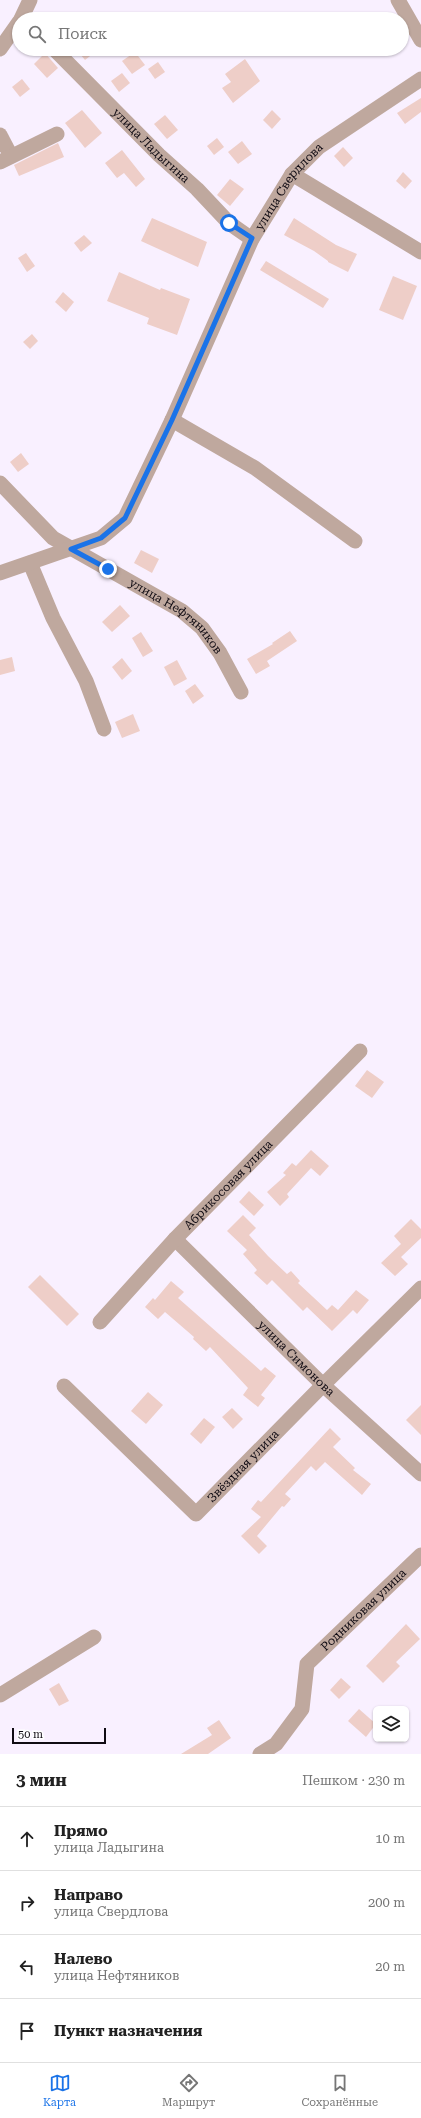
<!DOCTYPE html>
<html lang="ru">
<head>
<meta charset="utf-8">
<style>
  body { margin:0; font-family:"Roboto Serif",serif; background:#f2f2f2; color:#222 }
  .controls { position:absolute; right:12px; bottom:12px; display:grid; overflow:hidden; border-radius:6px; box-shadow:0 1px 3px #0004 }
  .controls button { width:36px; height:36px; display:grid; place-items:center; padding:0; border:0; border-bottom:1px solid #e0e0e0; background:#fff; color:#222; font:20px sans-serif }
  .scale { position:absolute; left:12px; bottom:10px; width:94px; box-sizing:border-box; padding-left:4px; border:2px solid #100b13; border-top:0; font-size:11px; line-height:14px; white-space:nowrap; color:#100b13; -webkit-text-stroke:3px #fff; paint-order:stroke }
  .stop { position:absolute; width:12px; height:12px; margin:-9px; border:3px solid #1a73e8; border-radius:50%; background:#fff }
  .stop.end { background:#1a73e8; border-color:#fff; box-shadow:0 1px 4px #0008 }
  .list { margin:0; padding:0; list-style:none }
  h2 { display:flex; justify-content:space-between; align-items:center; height:52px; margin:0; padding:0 16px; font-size:17px }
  h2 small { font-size:13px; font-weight:400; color:#767676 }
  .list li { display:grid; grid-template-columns:26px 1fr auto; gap:12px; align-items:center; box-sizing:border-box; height:64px; padding:0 16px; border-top:1px solid #e0e0e0 }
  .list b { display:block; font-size:15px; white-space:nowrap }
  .list p { margin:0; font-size:13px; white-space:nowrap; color:#767676 }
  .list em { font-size:13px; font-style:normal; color:#767676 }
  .icon { flex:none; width:22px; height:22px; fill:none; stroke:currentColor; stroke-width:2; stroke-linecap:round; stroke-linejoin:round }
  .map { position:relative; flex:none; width:421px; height:1754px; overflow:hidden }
  .search { position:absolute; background:#fff; box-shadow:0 1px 3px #0004; left:12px; right:12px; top:12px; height:44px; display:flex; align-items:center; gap:10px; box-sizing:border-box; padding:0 14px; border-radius:22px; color:#767676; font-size:15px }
  .sheet { height:308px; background:#fff }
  nav { display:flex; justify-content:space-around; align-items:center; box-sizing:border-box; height:56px; border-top:1px solid #e0e0e0; background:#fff; font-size:11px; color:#767676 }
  nav a { display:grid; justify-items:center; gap:2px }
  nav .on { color:#1a73e8 }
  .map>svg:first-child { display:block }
</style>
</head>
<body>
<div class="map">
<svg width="421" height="1754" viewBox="0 0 421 1754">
  <rect width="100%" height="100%" fill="#f9f0ff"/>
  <g fill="#eecec8">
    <path d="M76,49H99L85,60Z"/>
    <path d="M135,52L145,65L132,74L122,61Z"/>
    <path d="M45,53L58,68L47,78L34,64Z"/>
    <path d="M245,59L260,81L233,103L222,88L231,82L225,74Z"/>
    <path d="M158,62L165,72L155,79L148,69Z"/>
    <path d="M122,73L130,83L119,92L111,81Z"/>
    <path d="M22,79L30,89L20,97L12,87Z"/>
    <path d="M421,98V112L405,124L397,113Z"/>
    <path d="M82,110L102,133L85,148L65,123Z"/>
    <path d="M272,110L281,119L272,129L263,120Z"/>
    <path d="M165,115L178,130L167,139L154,124Z"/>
    <path d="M217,138L224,147L214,155L207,146Z"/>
    <path d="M242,141L252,154L238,164L228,152Z"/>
    <path d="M58,143L64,157L19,176L14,165Z"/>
    <path d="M343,147L353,158L344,167L334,156Z"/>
    <path d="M122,150L145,179L136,187L124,173L117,178L105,163Z"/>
    <path d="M403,172L412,181L405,189L396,181Z"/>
    <path d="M230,179L244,189L230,206L217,195Z"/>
    <path d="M152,218L207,242L198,267L141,241Z"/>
    <path d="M294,218L336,245L357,254L348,272L328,262V261L314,251L284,235Z"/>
    <path d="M84,235L92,243L81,252L74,243Z"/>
    <path d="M26,253L35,266L27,272L18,258Z"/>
    <path d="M266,261L329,299L323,308L260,270Z"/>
    <path d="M119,272L160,290L161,288L190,299L177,335L147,324L149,318L107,301Z"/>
    <path d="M393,276L417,286L403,320L379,310Z"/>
    <path d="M63,292L74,302L66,312L55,302Z"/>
    <path d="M32,334L38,341L30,349L23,342Z"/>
    <path d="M21,453L29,464L18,472L10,462Z"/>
    <path d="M141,550L159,559L152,573L134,563Z"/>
    <path d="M120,605L130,616L112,632L102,622Z"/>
    <path d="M290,631L297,641L267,661L270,666L256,674L247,659L273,644L272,643Z"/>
    <path d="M141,632L153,651L143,657L132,638Z"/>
    <path d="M12,657L15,671L0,675V660Z"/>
    <path d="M122,658L132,671L122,680L112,667Z"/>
    <path d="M177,660L187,679L174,686L164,667Z"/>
    <path d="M195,684L204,696L193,704L185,691Z"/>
    <path d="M133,714L140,731L122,738L115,722Z"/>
    <path d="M367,1070L384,1082L372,1098L355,1086Z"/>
    <path d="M311,1150L329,1166L320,1176L311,1168L287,1194L289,1197L280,1206L267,1192L286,1175L283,1173L292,1163L296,1166Z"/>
    <path d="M249,1191L264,1205L254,1216L239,1202Z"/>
    <path d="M243,1215L256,1228L249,1235L268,1256L287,1274L291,1271L300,1281L298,1283L327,1310L332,1305L338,1310L356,1290L369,1300L357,1314L353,1310L332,1331L307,1307L303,1311L272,1280L267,1285L254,1273L257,1270L243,1254L247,1250L227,1231Z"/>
    <path d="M411,1219L421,1229V1238L401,1257L408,1264L395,1276L381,1263L401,1244L394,1236Z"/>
    <path d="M40,1275L79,1314L67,1326L28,1287Z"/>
    <path d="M171,1281L184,1292L178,1298L261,1371L265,1367L276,1376L261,1395L265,1398L258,1407L243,1395L248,1388L210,1347L206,1351L193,1339L194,1337L165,1312L158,1319L145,1307L153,1298L155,1300Z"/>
    <path d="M148,1392L163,1405L146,1424L131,1411Z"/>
    <path d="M421,1405V1435L406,1420Z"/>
    <path d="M232,1408L243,1419L233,1429L222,1417Z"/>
    <path d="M204,1418L215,1427L201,1444L190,1434Z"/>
    <path d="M330,1428L341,1439L333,1447L355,1468L353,1470L371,1484L362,1495L325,1462L316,1471L311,1466L285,1494L291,1499L284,1507L282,1506L257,1536L267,1546L259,1554L241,1536L261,1517L251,1509L258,1500L261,1502Z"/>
    <path d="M406,1624L420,1639L396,1662L400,1666L383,1683L366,1666Z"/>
    <path d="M341,1678L351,1687L339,1699L330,1690Z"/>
    <path d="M59,1683L69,1701L59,1706L49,1689Z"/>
    <path d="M359,1709L376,1724L366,1737L348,1721Z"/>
    <path d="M219,1720L231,1738L208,1754H181L212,1735L207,1728Z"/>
  </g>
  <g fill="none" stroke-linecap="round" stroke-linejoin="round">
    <g stroke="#bfa89e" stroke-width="15">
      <path d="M398,0L421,40"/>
      <path d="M21,19L30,0"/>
      <path d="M0,49L19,22"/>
      <path id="s1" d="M54,49L159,155L197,189L229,223L252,239"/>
      <path d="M0,135L11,156"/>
      <path d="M0,162L57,134"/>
      <path d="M292,174L421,252"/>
      <path d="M172,420L255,468L355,541"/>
      <path id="s2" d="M0,483L53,538L182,611L202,628L220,653L241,692"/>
      <path d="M30,563L53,618L86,681L104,729"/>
      <path id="s3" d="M0,573L101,538L125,518L172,420L252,239L292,174L319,147L421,79"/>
      <path id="s4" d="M175,1239L323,1385L421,1474"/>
      <path id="s5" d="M100,1322L175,1239L360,1051"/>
      <path id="s6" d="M64,1386L196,1514L323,1385L421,1288"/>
      <path d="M0,1695L94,1637"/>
      <path id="s7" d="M260,1754L276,1744L302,1709L307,1664L421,1555"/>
    </g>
  </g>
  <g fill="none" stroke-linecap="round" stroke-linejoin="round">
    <path stroke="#1a73e8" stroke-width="5" d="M108,569L71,549L101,538L125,518L172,420L252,238L229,223"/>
  </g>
  <g text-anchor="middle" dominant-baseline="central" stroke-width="3.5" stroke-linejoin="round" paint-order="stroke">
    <g font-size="12" fill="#100b13" stroke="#fff">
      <text stroke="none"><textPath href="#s1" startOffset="137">улица Ладыгина</textPath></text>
      <text stroke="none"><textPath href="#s3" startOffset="509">улица Свердлова</textPath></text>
      <text stroke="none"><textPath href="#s2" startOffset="223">улица Нефтяников</textPath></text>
      <text stroke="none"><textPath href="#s5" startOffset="188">Абрикосовая улица</textPath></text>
      <text stroke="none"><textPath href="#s4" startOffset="170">улица Симонова</textPath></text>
      <text stroke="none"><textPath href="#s6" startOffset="251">Звёздная улица</textPath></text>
      <text stroke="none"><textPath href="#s7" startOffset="186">Родниковая улица</textPath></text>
    </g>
  </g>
</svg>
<div class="controls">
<button><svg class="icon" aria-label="layers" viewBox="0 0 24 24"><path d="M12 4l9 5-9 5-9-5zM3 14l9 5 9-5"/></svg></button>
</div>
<div class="scale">50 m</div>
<div class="stop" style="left:229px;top:223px"></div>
<div class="stop end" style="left:108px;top:569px"></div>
<div class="search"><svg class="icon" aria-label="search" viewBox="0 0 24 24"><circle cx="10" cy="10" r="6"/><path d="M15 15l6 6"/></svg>Поиск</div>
</div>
<section class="sheet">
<h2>3 мин<small>Пешком · 230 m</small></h2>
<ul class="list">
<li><svg class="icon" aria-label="ahead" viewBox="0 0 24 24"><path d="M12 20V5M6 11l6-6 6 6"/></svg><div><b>Прямо</b><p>улица Ладыгина</p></div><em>10 m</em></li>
<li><svg class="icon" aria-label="right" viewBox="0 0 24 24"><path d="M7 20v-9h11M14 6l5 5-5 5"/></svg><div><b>Направо</b><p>улица Свердлова</p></div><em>200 m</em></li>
<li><svg class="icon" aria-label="left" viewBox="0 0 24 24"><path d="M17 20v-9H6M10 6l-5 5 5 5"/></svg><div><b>Налево</b><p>улица Нефтяников</p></div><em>20 m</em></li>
<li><svg class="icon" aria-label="arrive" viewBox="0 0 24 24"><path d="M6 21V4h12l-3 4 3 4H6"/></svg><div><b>Пункт назначения</b></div></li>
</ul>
</section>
<nav>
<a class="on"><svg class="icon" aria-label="map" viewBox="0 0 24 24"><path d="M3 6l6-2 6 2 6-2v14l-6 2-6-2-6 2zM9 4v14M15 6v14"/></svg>Карта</a>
<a><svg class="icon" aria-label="directions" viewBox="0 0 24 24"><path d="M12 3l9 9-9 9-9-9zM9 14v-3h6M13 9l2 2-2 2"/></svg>Маршрут</a>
<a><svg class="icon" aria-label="saved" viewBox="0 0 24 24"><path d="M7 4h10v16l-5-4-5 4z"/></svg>Сохранённые</a>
</nav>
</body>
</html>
